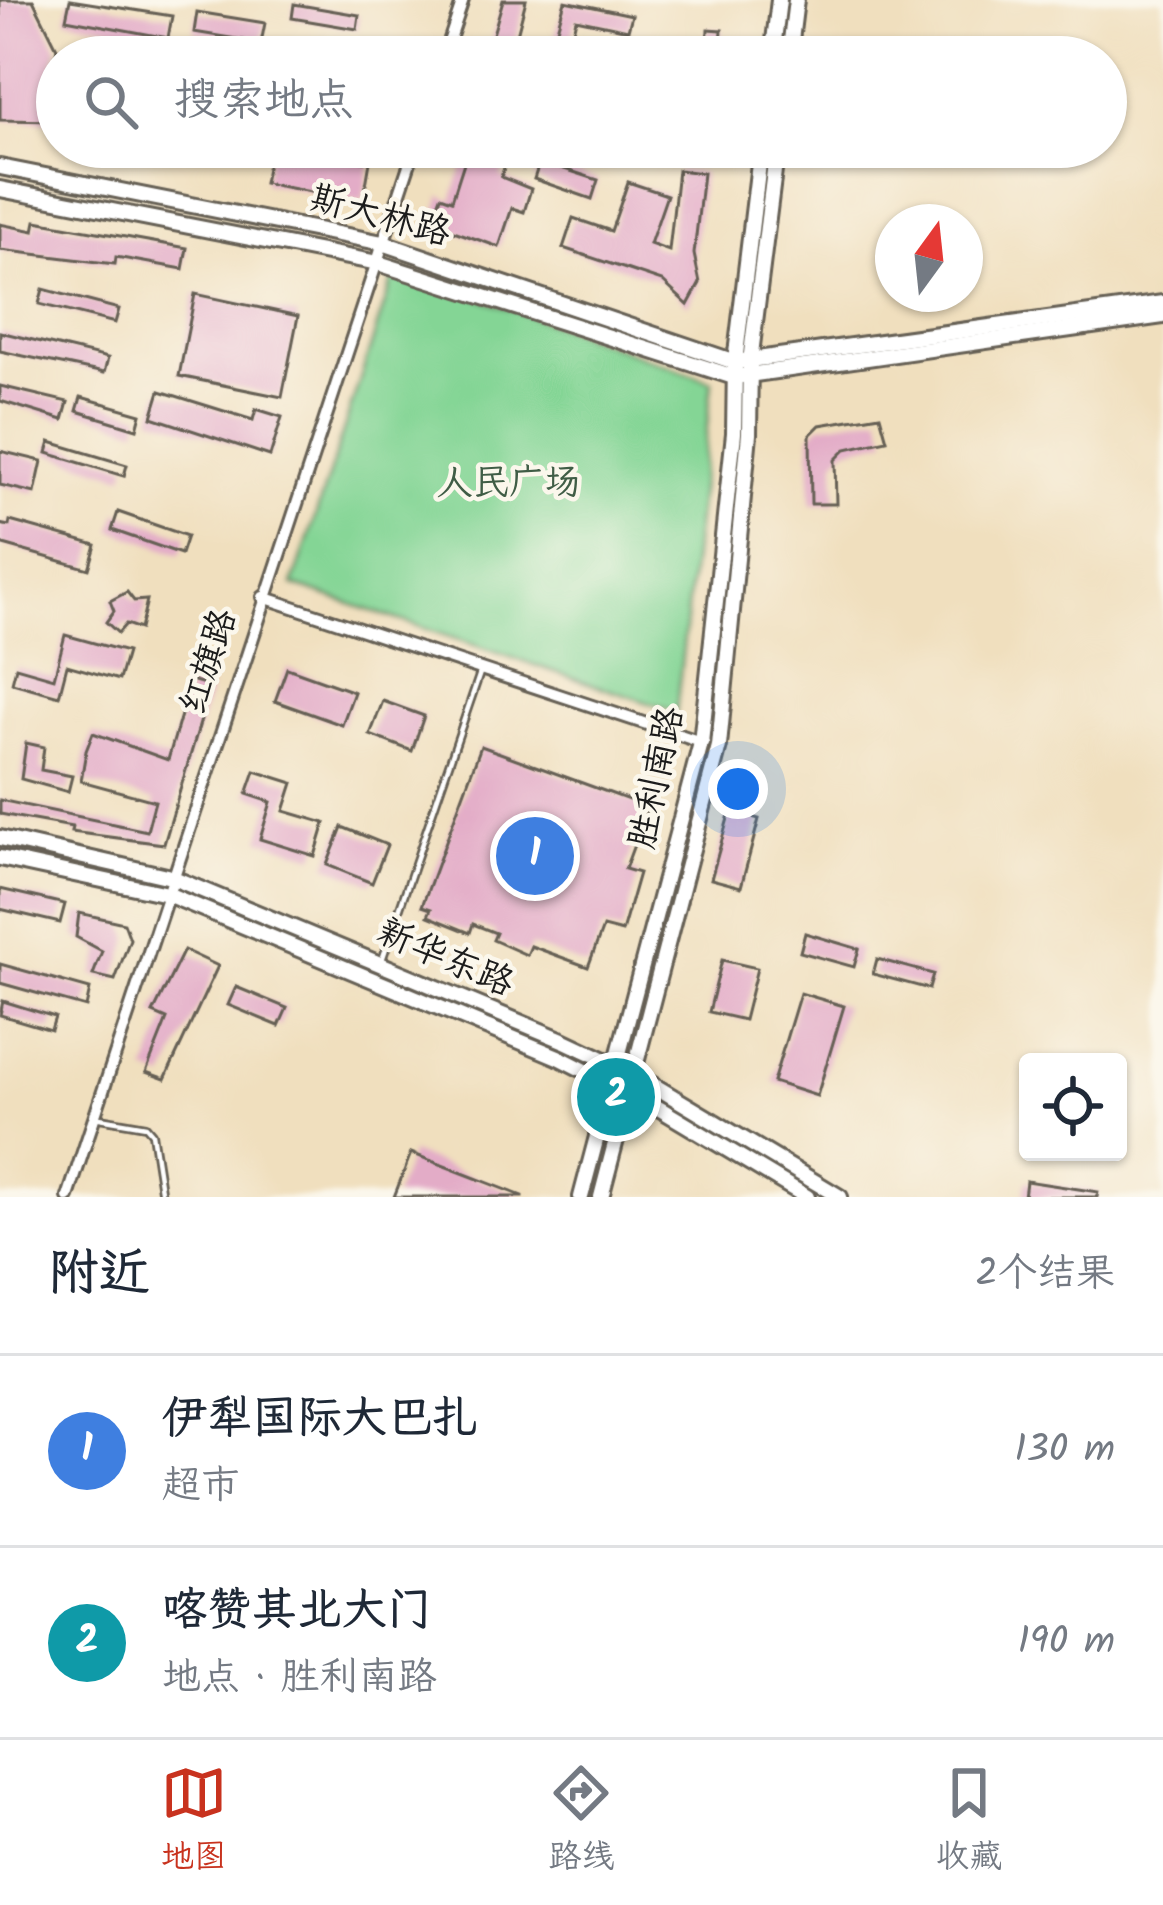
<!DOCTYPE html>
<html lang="zh">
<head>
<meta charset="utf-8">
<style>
  body { margin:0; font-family:Kalam,"LXGW WenKai TC",sans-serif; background:#f6f6f7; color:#1f2937 }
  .controls { position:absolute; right:36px; bottom:36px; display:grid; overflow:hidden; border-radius:12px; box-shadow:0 3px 9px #0004 }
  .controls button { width:108px; height:108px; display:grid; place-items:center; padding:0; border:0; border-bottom:3px solid #e0e1e3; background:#fff; color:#1f2937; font:60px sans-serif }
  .compass { position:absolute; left:875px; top:204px; width:108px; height:108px; border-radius:50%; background:#fff; box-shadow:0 3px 9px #0004; rotate:15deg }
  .you { position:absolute; left:738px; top:789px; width:42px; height:42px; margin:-30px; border:9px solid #fff; border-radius:50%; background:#1a73e8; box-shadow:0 0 0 18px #1a73e833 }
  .badge { display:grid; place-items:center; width:78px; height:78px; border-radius:50%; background:#c8321e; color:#fff; font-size:39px; font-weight:700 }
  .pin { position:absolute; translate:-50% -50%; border:6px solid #fff; box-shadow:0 3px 12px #0006 }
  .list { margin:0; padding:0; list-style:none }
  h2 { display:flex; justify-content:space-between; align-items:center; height:156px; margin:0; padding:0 48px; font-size:51px }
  h2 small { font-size:39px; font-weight:400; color:#747a83 }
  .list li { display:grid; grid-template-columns:78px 1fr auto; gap:36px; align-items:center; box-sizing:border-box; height:192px; padding:0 48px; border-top:3px solid #e0e1e3 }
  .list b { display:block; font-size:45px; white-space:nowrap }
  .list p { margin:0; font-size:39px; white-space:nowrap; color:#747a83 }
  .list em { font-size:39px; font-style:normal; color:#747a83 }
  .icon { flex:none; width:66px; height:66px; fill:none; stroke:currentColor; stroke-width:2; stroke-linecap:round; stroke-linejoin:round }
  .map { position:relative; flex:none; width:1163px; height:1197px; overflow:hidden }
  .search { position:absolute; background:#fff; box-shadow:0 3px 9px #0004; left:36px; right:36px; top:36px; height:132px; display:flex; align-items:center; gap:30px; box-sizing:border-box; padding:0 42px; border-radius:66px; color:#747a83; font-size:45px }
  .sheet { height:540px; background:#fff }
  nav { display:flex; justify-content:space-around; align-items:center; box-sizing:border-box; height:168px; border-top:3px solid #e0e1e3; background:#fff; font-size:33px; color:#747a83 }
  nav a { display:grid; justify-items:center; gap:6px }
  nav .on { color:#c8321e }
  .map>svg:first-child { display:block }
</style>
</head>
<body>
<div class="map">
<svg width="1163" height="1197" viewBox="0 0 1163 1197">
  <rect width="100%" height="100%" fill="#fbf7ec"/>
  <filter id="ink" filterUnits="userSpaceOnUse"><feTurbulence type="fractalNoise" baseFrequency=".00833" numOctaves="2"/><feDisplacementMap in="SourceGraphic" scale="24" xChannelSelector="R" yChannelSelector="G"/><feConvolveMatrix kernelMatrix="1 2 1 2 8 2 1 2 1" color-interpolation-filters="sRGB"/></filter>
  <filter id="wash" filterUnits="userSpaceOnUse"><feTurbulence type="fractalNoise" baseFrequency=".004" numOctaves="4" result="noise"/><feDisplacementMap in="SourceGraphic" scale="48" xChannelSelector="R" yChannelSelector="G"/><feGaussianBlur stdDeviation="2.7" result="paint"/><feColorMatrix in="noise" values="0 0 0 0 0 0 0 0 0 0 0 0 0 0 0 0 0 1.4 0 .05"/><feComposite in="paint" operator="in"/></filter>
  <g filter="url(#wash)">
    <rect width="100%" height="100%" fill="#f0dfbe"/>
    <path fill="#84d595" stroke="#507858" stroke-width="3" d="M396,269L712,381L676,712L293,585Z"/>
    <g id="blocks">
      <g fill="#e3acc7">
        <path d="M0,0H33L57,48L46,106L57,108V121L0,120Z"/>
        <path d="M70,0L172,16L168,38L66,19Z"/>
        <path d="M503,0H526L512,54L489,48Z"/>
        <path d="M565,1L632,15L628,30L576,19L567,57H549Z"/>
        <path d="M294,4L359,15L357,29L292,18Z"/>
        <path d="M197,12L265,23L261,43L194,32Z"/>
        <path d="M708,29L722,30L720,57L637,53L640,40L707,51Z"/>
        <path d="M271,147L370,162L363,202L264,183Z"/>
        <path d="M469,147H511L501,177L531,189L524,212L512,208L499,247L431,223L441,196L452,200Z"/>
        <path d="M540,161L598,180L592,199L534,179Z"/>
        <path d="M678,170L703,173L694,254L700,283L688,305L662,281L563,248L573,218L611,231L628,182L667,195L650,244L669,251Z"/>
        <path d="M36,221L187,248L183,269L116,257L115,264L0,250V224L34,231Z"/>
        <path d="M43,289L119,309L115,323L39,304Z"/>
        <path d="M195,294L298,316L282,397L179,376Z"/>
        <path d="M0,332L108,358L104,373L0,351Z"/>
        <path d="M0,386L68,402L63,420L0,401Z"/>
        <path d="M160,391L253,420L256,409L282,417L270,456L152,417Z"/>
        <path d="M81,397L141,414L137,429L77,411Z"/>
        <path d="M880,415L887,440L846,449L835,460L836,504H811L810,435L820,425Z"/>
        <path d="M50,442L127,465L124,476L47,453Z"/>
        <path d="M0,451L42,461L35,493L0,485Z"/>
        <path d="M118,512L187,536L181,554L112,530Z"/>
        <path d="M10,521L96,545L89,569L0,544V524L9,526Z"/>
        <path d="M127,592L134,601L147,600L140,629L126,624L118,633L106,622L114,611L110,601Z"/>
        <path d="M65,635L127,652L119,680L67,665L59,696L12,683L16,667L54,678Z"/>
        <path d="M287,668L354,692L342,725L275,701Z"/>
        <path d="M191,680L211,686L164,844L71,832L72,827L0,814V800L147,831L155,801L81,781L86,751L93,733L168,760Z"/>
        <path d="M383,701L424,716L412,751L370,735Z"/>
        <path d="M26,743L44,747L41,770L72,776L68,792L21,779Z"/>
        <path d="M481,746L648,807L625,869L639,873L622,932L603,927L588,967L531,946L527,955L493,940L496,933L473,924L470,933L428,916L431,909L422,906Z"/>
        <path d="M255,771L293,783L284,811L325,823L315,856L260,839L271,802L247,794Z"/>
        <path d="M730,811L759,819L741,887L711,879Z"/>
        <path d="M342,827L387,845L372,883L327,865Z"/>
        <path d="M0,889L65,904L60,923L0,909Z"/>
        <path d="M79,913L124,923L130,939L115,980L93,975L102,951L76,937Z"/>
        <path d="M805,933L859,949L854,967L800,952Z"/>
        <path d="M184,950L218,966L165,1079L146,1072L167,1019L153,1013Z"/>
        <path d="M877,959L933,974L929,989L873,974Z"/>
        <path d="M722,960L757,968L744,1020L709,1012Z"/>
        <path d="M0,964L90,989L86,1007L0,983Z"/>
        <path d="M236,987L287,1008L279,1026L228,1005Z"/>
        <path d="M800,993L844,1006L817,1096L773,1082Z"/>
        <path d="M3,1001L55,1017L51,1030L0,1015Z"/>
        <path d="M411,1153L522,1196V1197H394Z"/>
        <path d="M1026,1181L1098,1192L1097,1197H1024Z"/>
      </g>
    </g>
  </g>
  <g filter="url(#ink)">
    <use href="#blocks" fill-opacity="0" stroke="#666055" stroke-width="3"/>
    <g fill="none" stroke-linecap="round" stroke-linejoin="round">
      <g stroke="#666055" stroke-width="10">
        <g id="lane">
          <path d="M382,960L481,670"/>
          <path d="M94,1117L146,1126L152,1133L162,1197"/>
        </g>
      </g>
      <g stroke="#666055" stroke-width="16">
        <g id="street">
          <path d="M444,57L463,0"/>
          <path d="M263,597L704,743"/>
          <path d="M68,1197L415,147"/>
        </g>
      </g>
      <g stroke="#666055" stroke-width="20">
        <g id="secondary">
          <path d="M772,57L779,0"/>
          <path d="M789,57L796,0"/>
          <path d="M0,167L383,243L735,362L1163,303"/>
          <path d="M0,189L378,263L734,377L1163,316"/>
          <path d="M0,838L171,877L565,1041L633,1073L840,1197"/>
          <path d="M0,858L167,894L558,1057L660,1109L807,1197"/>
          <path d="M581,1197L701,743L734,433L735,362L761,147"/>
          <path d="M601,1197L719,746L749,434L750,362L777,147"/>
        </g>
      </g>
      <use href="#lane" stroke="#fff" stroke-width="4.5"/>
      <use href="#street" stroke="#fff" stroke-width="10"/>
      <use href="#secondary" stroke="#fff" stroke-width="14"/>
    </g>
  </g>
  <g text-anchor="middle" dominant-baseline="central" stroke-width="9" stroke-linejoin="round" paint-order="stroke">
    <g font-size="36" fill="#1c1c1c" stroke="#fbf7ec">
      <text transform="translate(380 217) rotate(15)">斯大林路</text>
      <text transform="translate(210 662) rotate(-72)">红旗路</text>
      <text transform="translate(658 778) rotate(-78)">胜利南路</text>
      <text transform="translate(445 959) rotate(23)">新华东路</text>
    </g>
    <g font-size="36" fill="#405d46" stroke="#fbf7ec">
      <text x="509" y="484">人民广场</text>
    </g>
  </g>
</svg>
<div class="controls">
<button><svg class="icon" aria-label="locate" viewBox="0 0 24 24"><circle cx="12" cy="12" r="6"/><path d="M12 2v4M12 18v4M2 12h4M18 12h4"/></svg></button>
</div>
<svg class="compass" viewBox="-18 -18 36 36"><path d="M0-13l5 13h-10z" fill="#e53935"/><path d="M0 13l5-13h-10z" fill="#747a83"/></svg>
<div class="you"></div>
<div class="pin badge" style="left:535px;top:856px;background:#3f7fe0">1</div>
<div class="pin badge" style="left:616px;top:1097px;background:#0f9aa8">2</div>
<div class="search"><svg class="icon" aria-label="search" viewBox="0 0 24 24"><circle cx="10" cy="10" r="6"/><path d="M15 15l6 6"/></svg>搜索地点</div>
</div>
<section class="sheet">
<h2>附近<small>2个结果</small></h2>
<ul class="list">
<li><span class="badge" style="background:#3f7fe0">1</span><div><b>伊犁国际大巴扎</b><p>超市</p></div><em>130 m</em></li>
<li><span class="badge" style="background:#0f9aa8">2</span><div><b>喀赞其北大门</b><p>地点 · 胜利南路</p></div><em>190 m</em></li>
</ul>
</section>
<nav>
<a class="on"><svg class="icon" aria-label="map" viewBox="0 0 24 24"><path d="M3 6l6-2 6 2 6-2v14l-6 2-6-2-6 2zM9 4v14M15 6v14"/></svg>地图</a>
<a><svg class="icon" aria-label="directions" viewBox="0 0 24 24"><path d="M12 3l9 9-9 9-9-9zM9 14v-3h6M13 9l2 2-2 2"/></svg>路线</a>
<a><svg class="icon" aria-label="saved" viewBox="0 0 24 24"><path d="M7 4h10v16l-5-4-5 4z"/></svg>收藏</a>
</nav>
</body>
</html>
